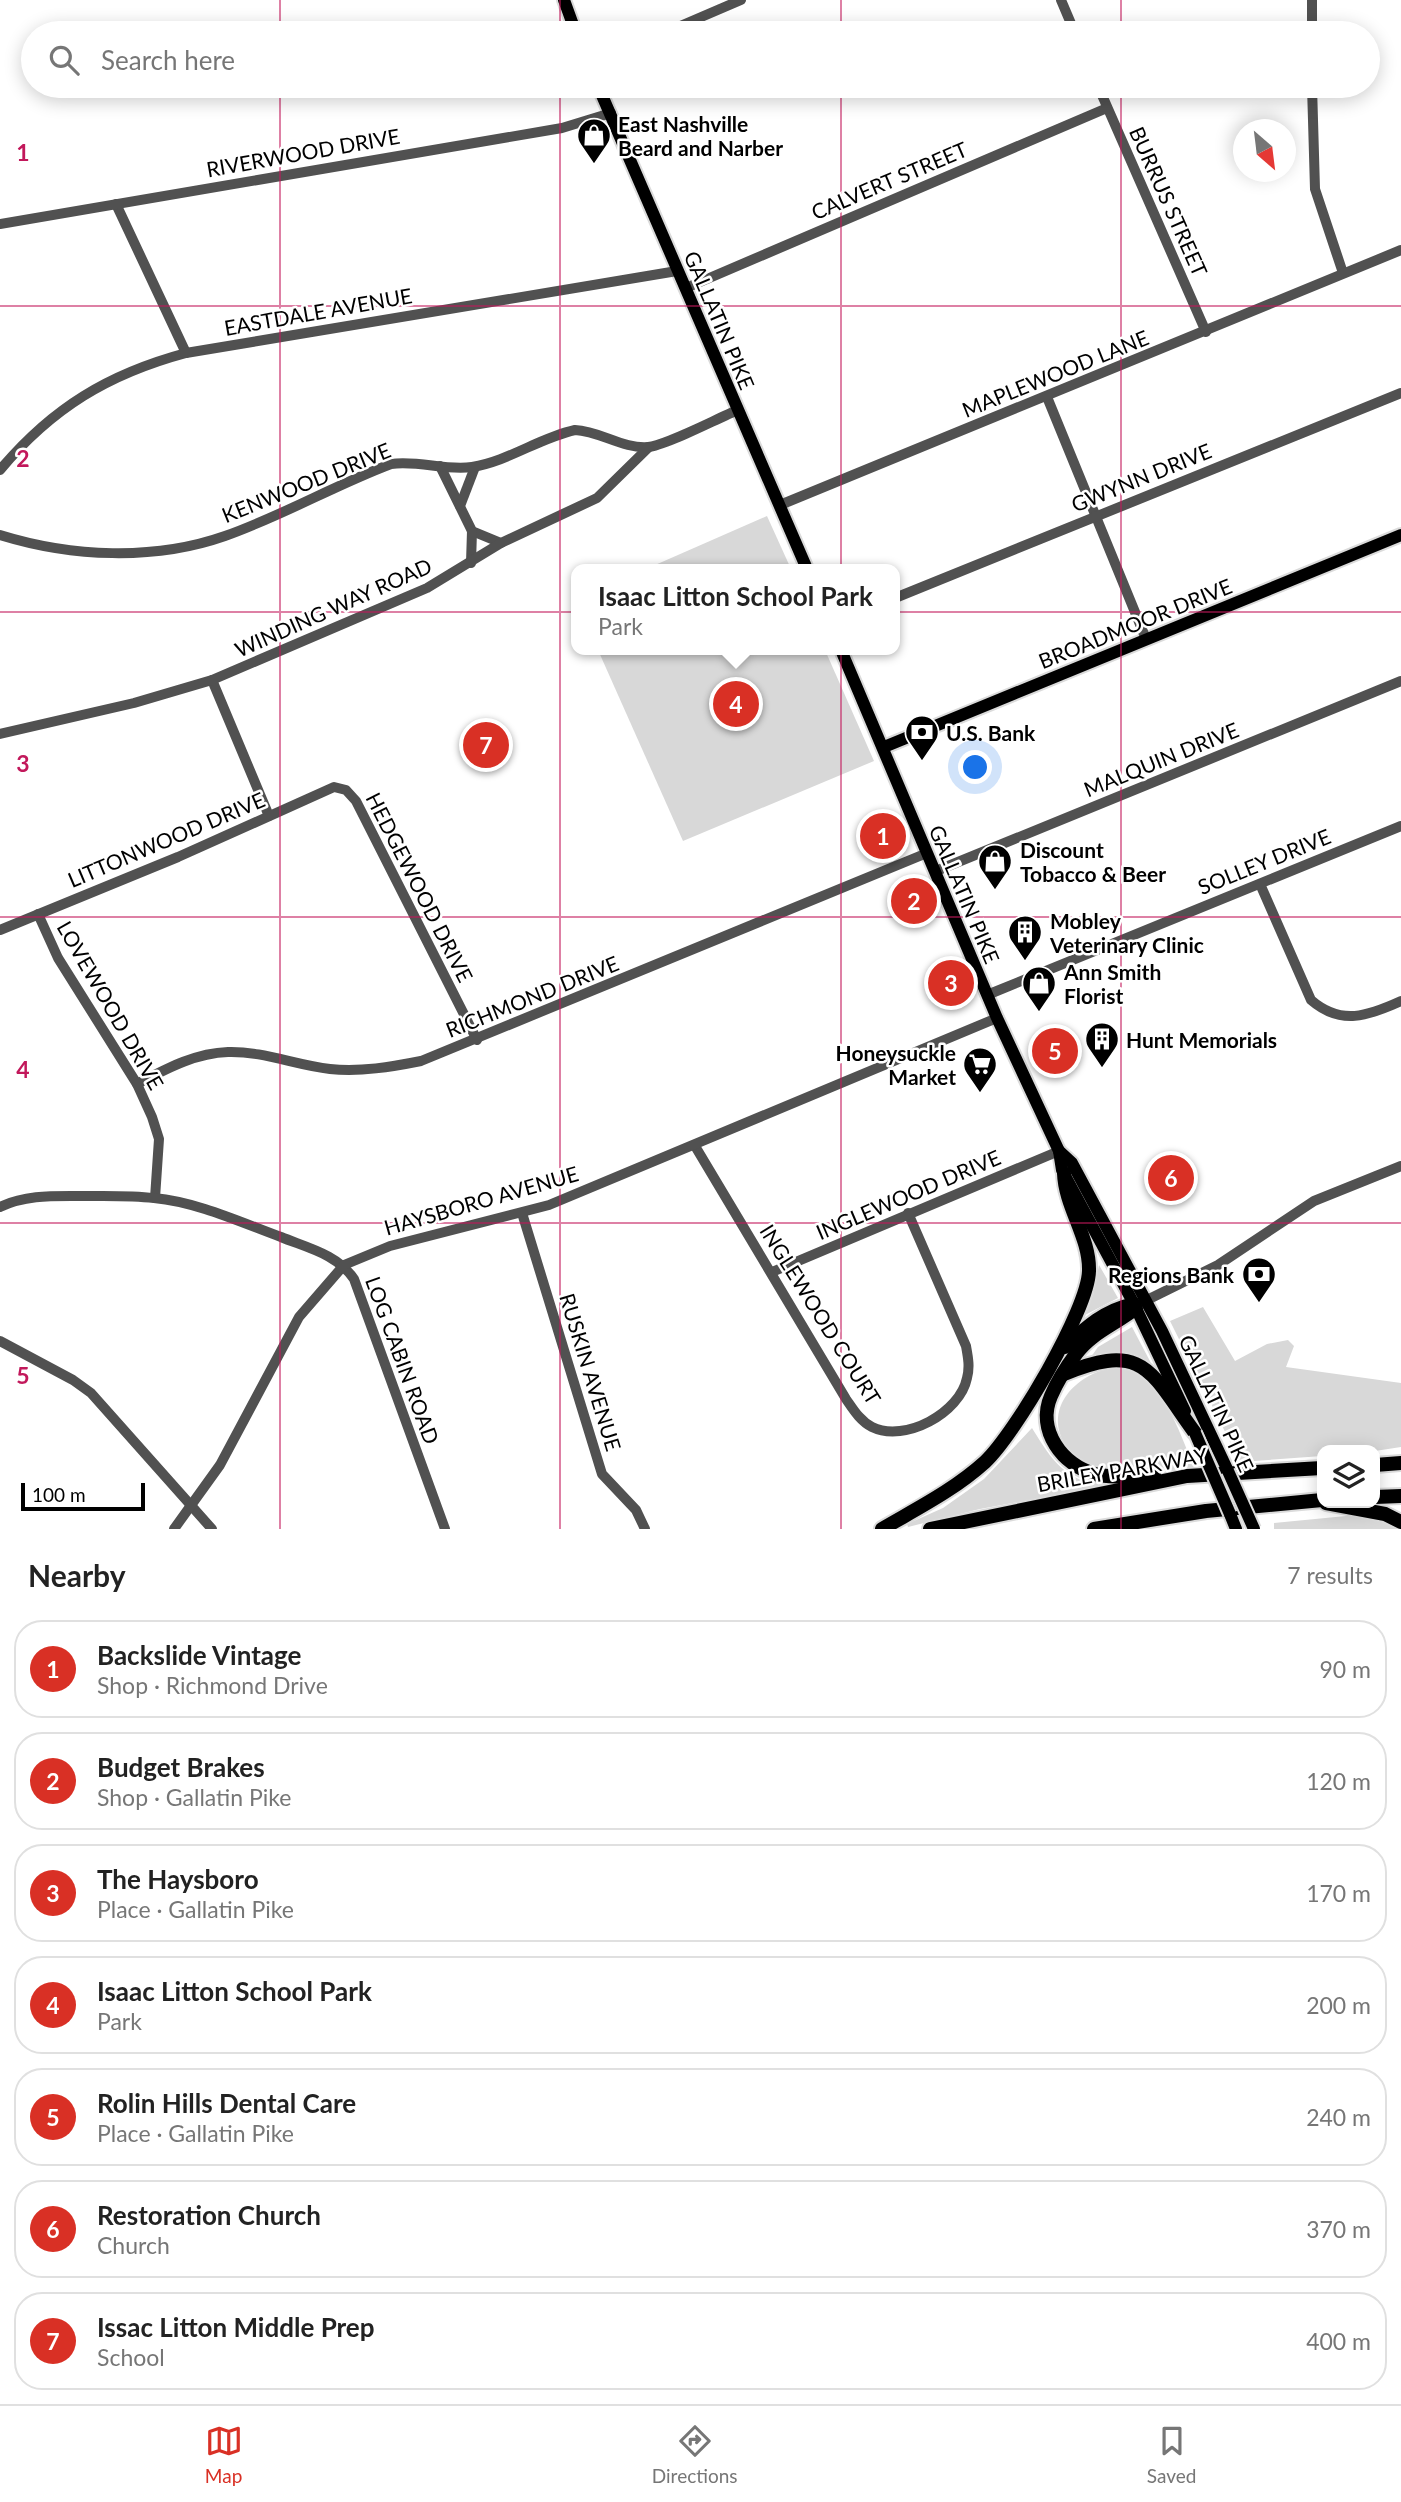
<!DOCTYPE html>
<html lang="en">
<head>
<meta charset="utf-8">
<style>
  body { margin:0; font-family:Lato,sans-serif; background:#f6f6f6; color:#222 }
  .controls { position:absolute; right:21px; bottom:21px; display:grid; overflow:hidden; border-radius:14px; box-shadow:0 4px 18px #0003 }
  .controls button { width:63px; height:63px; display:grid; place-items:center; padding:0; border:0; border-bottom:2px solid #e0e0e0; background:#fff; color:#222; font:35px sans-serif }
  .compass { position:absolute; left:1233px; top:119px; width:63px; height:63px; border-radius:50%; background:#fff; box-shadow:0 4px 18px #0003; rotate:152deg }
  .scale { position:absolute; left:21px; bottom:18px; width:124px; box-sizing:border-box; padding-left:7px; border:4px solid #000; border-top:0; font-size:19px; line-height:24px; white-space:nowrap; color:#000; -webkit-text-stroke:5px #fff; paint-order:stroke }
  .you { position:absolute; left:976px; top:768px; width:24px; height:24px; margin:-18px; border:5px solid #fff; border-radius:50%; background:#1a73e8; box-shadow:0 0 0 10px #1a73e833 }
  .badge { display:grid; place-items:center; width:46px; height:46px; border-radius:50%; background:#d93025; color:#fff; font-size:23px; font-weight:700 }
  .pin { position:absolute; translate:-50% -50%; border:4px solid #fff; box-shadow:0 2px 7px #0006 }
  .popup { position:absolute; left:571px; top:564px; width:329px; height:91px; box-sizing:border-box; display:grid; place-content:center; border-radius:14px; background:#fff; filter:drop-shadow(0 2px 5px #0005); font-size:23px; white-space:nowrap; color:#767676 }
  .popup b { font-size:26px; color:#222 }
  .popup::after { content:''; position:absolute; left:50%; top:100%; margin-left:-14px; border:14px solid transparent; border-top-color:#fff }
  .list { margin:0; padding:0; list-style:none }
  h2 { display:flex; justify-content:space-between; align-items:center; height:91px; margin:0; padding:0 28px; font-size:30px }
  h2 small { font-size:23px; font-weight:400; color:#767676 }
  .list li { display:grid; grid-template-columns:46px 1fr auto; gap:21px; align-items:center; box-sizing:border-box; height:98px; margin:0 14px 14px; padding:0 14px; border:2px solid #e0e0e0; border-radius:28px }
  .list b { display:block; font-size:26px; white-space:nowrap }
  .list p { margin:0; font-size:23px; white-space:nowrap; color:#767676 }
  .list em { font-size:23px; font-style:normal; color:#767676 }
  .icon { flex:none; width:38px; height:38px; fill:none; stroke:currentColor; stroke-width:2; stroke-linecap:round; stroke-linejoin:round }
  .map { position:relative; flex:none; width:1401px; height:1529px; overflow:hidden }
  .search { position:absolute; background:#fff; box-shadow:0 4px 18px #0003; left:21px; right:21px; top:21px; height:77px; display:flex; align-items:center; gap:18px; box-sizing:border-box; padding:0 24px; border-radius:38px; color:#767676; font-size:26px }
  .sheet { height:875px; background:#fff }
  nav { display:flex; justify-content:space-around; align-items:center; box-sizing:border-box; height:98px; border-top:2px solid #e0e0e0; background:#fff; font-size:19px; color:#767676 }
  nav a { display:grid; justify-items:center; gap:4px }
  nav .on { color:#d93025 }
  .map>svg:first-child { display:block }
</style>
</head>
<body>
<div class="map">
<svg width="1401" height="1529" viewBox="0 0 1401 1529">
  <rect width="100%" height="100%" fill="#fff"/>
  <g fill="#d8d8d8">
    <path d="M767,516L791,569H646Z"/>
    <path d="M598,650H825L874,761L683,841Z"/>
    <path d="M1099,1265L1118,1298L1085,1315L1093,1295Z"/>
    <path d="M1203,1307L1235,1361L1267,1344L1288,1340L1294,1346L1286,1367L1401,1383V1447L1375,1451L1322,1450V1456L1240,1462L1170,1321Z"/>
    <path d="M1132,1327L1152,1365L1117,1353L1091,1357L1098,1347Z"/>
    <path d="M1121,1367C1164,1380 1178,1429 1194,1467C1159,1472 1120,1478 1086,1465C1080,1463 1075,1456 1070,1451C1037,1411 1078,1369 1121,1367Z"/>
    <path d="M1032,1428C1045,1449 1057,1470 1081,1480C1089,1483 1100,1483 1106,1486L980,1509L908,1527L907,1524L943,1508L984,1479Z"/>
    <path d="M1346,1516H1370L1401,1529H1274V1523Z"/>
  </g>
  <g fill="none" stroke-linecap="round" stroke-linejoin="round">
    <g stroke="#dbdbdb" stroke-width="16">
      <g id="major">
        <path d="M564,0L576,33"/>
        <path d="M598,86L807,569"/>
        <path d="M841,650L997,1018L1059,1151L1062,1170L1134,1304L1185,1411"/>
        <path d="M884,747L1401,535"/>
        <path d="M1059,1151L1072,1163L1162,1331L1228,1471"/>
        <path d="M1230,1514L1236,1529"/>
      </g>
    </g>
    <g stroke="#dbdbdb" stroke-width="18">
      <g id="highway">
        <path d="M1136,1308C1116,1324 1091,1333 1076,1354C1067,1366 1057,1382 1051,1396C1036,1430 1063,1466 1095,1474C1113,1479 1136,1475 1154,1475"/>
        <path d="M1065,1347C1086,1327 1105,1310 1134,1304"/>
        <path d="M1064,1374C1145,1340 1151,1373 1195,1433"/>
        <path d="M1375,1465L1401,1463"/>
        <path d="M1375,1497L1401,1496"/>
        <path d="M1326,1503L1385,1514L1401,1522"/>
        <path d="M882,1529C918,1508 954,1490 985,1462C1015,1434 1088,1310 1089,1271C1090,1237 1065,1207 1064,1173"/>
        <path d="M930,1529L1187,1476L1322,1468"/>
        <path d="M1094,1529L1206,1511L1322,1500"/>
      </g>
    </g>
    <g stroke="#515151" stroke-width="10">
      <path d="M1061,0L1075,33"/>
      <path d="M1312,0V33"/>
      <path d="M664,33L741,0"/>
      <path d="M1098,86L1206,332"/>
      <path d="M1312,86L1315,189L1343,273"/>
      <path d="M116,204L186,353"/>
      <path d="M0,224L562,128L611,113"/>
      <path d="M686,288L1107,108"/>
      <path d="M1047,397L1146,639"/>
      <path d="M440,466L472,531L501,543"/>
      <path d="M0,470C52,408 108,374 186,353L677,271"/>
      <path d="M780,505L1401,250"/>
      <path d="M460,506L475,467"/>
      <path d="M0,535C71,557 154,561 225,536C282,516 335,485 391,464C419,460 445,471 472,467C509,461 539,438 575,430C600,431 623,449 648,447C665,446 718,418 738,410"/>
      <path d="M471,563L472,531"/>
      <path d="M895,598L1401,393"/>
      <path d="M212,680L269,816"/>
      <path d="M0,734L134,703L212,680L427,588L501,543L597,498L649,447"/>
      <path d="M936,871L1401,681"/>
      <path d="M1260,884L1311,1000C1341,1026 1368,1016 1401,1001"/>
      <path d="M38,914L58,958L137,1084L152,1117L159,1139L155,1198"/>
      <path d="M0,930L178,857L334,787L346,790L356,801L477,1040"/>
      <path d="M987,995L1401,826"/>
      <path d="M137,1084C166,1069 195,1053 228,1052C263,1051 295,1065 330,1069C361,1072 391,1067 421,1061L927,853"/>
      <path d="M695,1146L846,1399C853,1409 860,1421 872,1427C905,1443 960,1413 967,1378C970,1367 968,1357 966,1346L908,1213"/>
      <path d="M0,1207C25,1195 52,1196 79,1196C103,1196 129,1195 154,1198C197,1202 240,1222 281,1237C308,1248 337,1254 354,1279L445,1529"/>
      <path d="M522,1213L602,1474L636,1510L645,1529"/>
      <path d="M772,1272L1059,1151"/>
      <path d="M1145,1301L1218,1265L1314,1201L1401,1166"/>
      <path d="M0,1341L73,1380L91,1393L212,1529"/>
      <path d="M174,1529L220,1465L299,1317L344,1265L390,1246L549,1205L997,1018"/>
    </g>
    <use href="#major" stroke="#000" stroke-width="12"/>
    <use href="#highway" stroke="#000" stroke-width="14"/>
    <g stroke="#dbdbdb" stroke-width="16" stroke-linecap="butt">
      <g id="major-bridge">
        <path d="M1195,1433L1230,1514"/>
        <path d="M1228,1471L1254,1529"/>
      </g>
    </g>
    <use href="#major-bridge" stroke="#000" stroke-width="12"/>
  </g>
  <path fill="none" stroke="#c2185b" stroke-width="2" stroke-opacity="0.55" d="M280,0V33M560,0V33M841,0V33M1121,0V33M280,86V1529M560,86V1529M841,86V1529M1121,86V1529M0,306H1401M0,612H1401M0,917H1401M0,1223H1401"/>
  <defs>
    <g id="shop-pin" transform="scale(1.75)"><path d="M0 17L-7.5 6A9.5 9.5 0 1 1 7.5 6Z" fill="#000" stroke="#fff"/><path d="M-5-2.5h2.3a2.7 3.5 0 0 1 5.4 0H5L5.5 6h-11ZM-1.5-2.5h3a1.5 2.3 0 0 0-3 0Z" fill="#fff"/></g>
    <g id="bank-pin" transform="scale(1.75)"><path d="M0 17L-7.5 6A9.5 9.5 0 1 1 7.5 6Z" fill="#000" stroke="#fff"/><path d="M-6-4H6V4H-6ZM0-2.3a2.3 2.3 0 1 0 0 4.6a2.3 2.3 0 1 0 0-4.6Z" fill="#fff"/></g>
    <g id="building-pin" transform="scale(1.75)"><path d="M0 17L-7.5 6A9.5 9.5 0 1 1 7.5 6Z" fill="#000" stroke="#fff"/><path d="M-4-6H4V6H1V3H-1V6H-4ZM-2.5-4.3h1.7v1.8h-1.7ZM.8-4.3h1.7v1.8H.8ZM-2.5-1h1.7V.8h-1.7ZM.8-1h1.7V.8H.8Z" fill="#fff"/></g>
    <g id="supermarket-pin" transform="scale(1.75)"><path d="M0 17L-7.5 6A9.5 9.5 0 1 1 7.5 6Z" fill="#000" stroke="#fff"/><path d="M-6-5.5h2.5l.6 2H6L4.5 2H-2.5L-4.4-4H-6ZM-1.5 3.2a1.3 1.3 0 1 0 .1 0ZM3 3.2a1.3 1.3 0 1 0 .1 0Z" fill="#fff"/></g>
  </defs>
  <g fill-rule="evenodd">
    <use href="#shop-pin" x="594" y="135"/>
    <use href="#bank-pin" x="922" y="732"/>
    <use href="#shop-pin" x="995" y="861"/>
    <use href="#building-pin" x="1025" y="932"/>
    <use href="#shop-pin" x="1039" y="983"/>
    <use href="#building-pin" x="1102" y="1039"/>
    <use href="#supermarket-pin" x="980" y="1064"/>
    <use href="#bank-pin" x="1259" y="1274"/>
  </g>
  <g text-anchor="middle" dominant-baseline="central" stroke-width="5" stroke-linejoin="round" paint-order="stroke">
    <g font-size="21" font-weight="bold" fill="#000" stroke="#fff" text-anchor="start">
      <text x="618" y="123">East Nashville<tspan x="618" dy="24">Beard and Narber</tspan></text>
      <text x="946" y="732">U.S. Bank</text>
      <text x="1020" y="849">Discount<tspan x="1020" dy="24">Tobacco &amp; Beer</tspan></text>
      <text x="1050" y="920">Mobley<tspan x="1050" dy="24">Veterinary Clinic</tspan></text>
      <text x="1064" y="971">Ann Smith<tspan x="1064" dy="24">Florist</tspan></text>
      <text x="1126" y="1039">Hunt Memorials</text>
      <text x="956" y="1052" text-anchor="end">Honeysuckle<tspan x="956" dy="24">Market</tspan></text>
      <text x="1234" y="1274" text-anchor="end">Regions Bank</text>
    </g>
    <g font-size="21" fill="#000" stroke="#fff">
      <text transform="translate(303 152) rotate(-10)">RIVERWOOD DRIVE</text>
      <text transform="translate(889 180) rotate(-23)">CALVERT STREET</text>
      <text transform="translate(1169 201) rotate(66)">BURRUS STREET</text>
      <text transform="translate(318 311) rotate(-10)">EASTDALE AVENUE</text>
      <text transform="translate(720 320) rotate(67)">GALLATIN PIKE</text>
      <text transform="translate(1055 373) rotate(-22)">MAPLEWOOD LANE</text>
      <text transform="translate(1141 477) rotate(-22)">GWYNN DRIVE</text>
      <text transform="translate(306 482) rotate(-22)">KENWOOD DRIVE</text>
      <text transform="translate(333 607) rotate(-24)">WINDING WAY ROAD</text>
      <text transform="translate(1135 623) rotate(-22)">BROADMOOR DRIVE</text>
      <text transform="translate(1161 759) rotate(-22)">MALQUIN DRIVE</text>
      <text transform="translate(166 839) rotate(-23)">LITTONWOOD DRIVE</text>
      <text transform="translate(1264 861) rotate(-22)">SOLLEY DRIVE</text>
      <text transform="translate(420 887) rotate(63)">HEDGEWOOD DRIVE</text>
      <text transform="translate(965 894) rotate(67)">GALLATIN PIKE</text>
      <text transform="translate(532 996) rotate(-22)">RICHMOND DRIVE</text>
      <text transform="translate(111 1005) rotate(60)">LOVEWOOD DRIVE</text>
      <text transform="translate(908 1194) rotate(-23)">INGLEWOOD DRIVE</text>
      <text transform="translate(481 1200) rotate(-16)">HAYSBORO AVENUE</text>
      <text transform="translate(821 1314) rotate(58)">INGLEWOOD COURT</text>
      <text transform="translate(403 1360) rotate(70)">LOG CABIN ROAD</text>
      <text transform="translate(591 1372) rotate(73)">RUSKIN AVENUE</text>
      <text transform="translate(1217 1403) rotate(65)">GALLATIN PIKE</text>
      <text transform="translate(1122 1469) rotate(-10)">BRILEY PARKWAY</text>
    </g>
  </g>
  <g font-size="23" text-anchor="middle" font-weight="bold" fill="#c2185b" stroke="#fff" stroke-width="5" stroke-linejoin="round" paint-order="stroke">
    <text x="23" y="161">1</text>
    <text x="23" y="467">2</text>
    <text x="23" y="772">3</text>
    <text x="23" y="1078">4</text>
    <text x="23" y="1384">5</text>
  </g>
</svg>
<div class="controls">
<button><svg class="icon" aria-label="layers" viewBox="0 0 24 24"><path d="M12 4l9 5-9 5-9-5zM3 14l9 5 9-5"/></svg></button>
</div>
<svg class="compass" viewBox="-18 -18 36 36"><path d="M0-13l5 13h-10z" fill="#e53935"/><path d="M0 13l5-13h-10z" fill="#767676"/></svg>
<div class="scale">100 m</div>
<div class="you"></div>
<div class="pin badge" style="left:883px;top:836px">1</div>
<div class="pin badge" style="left:914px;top:901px">2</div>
<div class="pin badge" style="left:951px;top:983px">3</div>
<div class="pin badge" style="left:736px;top:704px">4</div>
<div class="popup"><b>Isaac Litton School Park</b>Park</div>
<div class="pin badge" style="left:1055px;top:1051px">5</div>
<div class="pin badge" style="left:1171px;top:1178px">6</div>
<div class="pin badge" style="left:486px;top:745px">7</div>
<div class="search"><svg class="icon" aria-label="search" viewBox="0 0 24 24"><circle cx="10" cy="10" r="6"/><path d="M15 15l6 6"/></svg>Search here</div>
</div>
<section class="sheet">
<h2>Nearby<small>7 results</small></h2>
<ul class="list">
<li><span class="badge">1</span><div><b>Backslide Vintage</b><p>Shop · Richmond Drive</p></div><em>90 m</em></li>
<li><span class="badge">2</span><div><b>Budget Brakes</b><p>Shop · Gallatin Pike</p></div><em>120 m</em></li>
<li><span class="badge">3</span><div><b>The Haysboro</b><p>Place · Gallatin Pike</p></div><em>170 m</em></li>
<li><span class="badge">4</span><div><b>Isaac Litton School Park</b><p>Park</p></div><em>200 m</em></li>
<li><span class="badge">5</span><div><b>Rolin Hills Dental Care</b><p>Place · Gallatin Pike</p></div><em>240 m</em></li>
<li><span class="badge">6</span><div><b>Restoration Church</b><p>Church</p></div><em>370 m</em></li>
<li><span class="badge">7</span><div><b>Issac Litton Middle Prep</b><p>School</p></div><em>400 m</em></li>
</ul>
</section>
<nav>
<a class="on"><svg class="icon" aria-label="map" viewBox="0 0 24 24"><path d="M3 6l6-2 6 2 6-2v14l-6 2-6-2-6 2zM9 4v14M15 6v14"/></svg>Map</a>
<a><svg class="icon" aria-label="directions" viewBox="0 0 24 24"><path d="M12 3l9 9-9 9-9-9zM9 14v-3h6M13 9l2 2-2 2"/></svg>Directions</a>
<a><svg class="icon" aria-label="saved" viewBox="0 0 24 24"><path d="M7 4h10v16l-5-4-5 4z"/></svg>Saved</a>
</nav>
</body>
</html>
